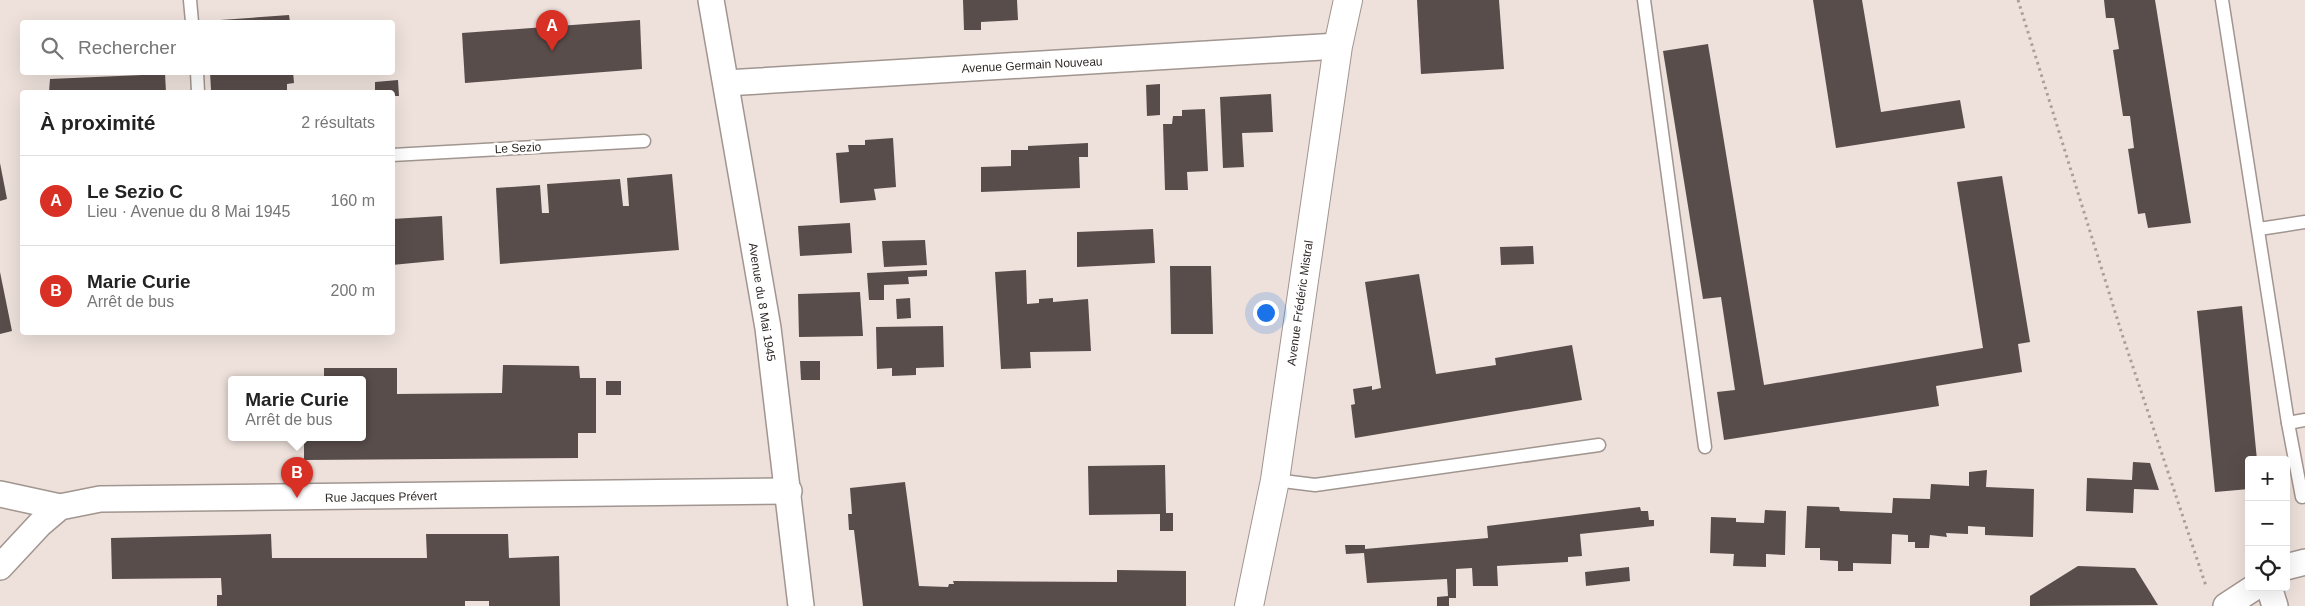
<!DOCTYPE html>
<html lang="fr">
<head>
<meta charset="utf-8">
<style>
  body { margin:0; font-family:Helvetica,sans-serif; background:#f6f6f6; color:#222 }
  .controls { position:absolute; right:15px; bottom:15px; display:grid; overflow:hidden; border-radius:5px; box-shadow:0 5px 20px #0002 }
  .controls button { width:45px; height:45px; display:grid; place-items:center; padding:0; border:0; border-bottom:1px solid #e0e0e0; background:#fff; color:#222; font:25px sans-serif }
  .you { position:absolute; left:1265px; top:312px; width:18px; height:18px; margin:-12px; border:4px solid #fff; border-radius:50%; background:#1a73e8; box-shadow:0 0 0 8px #1a73e833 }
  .badge { display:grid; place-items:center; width:32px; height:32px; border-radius:50%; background:#d93025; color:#fff; font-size:16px; font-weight:700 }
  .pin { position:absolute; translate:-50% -41px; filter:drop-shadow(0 1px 2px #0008) }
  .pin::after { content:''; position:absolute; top:26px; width:18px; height:15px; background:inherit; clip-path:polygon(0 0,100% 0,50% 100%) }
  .popup { position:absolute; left:228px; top:376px; width:138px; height:65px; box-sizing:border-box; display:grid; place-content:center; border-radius:5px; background:#fff; filter:drop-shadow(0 1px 4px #0005); font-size:16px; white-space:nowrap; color:#767676 }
  .popup b { font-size:19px; color:#222 }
  .popup::after { content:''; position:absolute; left:50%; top:100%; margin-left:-10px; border:10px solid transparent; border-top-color:#fff }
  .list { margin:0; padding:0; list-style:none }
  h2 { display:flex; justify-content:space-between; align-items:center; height:65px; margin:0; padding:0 20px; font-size:21px }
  h2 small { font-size:16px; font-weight:400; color:#767676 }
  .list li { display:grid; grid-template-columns:32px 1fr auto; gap:15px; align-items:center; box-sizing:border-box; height:90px; padding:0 20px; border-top:1px solid #e0e0e0 }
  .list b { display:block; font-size:19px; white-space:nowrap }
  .list p { margin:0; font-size:16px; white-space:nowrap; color:#767676 }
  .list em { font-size:16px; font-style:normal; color:#767676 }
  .icon { flex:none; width:28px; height:28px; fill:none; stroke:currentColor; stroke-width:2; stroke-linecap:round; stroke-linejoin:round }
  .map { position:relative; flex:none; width:2305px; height:606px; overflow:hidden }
  .search { position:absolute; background:#fff; box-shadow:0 5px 20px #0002; left:20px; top:20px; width:375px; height:55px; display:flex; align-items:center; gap:12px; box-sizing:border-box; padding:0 18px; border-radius:5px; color:#767676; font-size:19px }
  .panel { position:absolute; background:#fff; box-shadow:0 5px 20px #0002; left:20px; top:90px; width:375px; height:245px; border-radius:5px }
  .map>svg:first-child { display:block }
</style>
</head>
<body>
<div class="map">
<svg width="2305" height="606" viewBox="0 0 2305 606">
  <rect width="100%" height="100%" fill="#eee1db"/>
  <g fill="#594d4b">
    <path d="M963,0H1017L1018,20L981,22V30H964Z"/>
    <path d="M1417,0H1499L1504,69L1421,74Z"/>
    <path d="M1813,0H1862L1881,112L1960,100L1965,128L1836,148Z"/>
    <path d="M2104,0H2155L2191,223L2148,228L2145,213L2138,214L2128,149L2134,148L2130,116H2123L2113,50L2119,49L2114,18H2106Z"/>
    <path d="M289,15L290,22H206V21Z"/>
    <path d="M640,20L642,69L465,83L462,33Z"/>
    <path d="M1708,44L1764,385L1983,348L1957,182L2002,176L2030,342L2018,344L2022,372L1936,386L1939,406L1724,440L1717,392L1735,390L1721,297L1703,299L1663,51Z"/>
    <path d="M210,72H293L294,83L287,84V92H217V90H211Z"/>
    <path d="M165,74L166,92H49L50,79Z"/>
    <path d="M398,80L399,96H392V92H375V82Z"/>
    <path d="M1160,84V115L1147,116L1146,85Z"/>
    <path d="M1271,94L1273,132L1242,133L1244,167L1223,168L1220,97Z"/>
    <path d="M1205,109L1208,171L1187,172L1188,190H1165L1163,124H1172L1173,116H1182V110Z"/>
    <path d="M893,138L896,187L874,189L876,200L840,203L836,153L849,152L848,145H865V140Z"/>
    <path d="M1088,143V157H1079L1080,188L981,192V167L1011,166V150H1028V146Z"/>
    <path d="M0,163L7,199L0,201Z"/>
    <path d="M672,174L679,250L500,264L496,188L540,185L542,213H549L547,184L620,179L623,206H629L627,178Z"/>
    <path d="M442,216L444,260L392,265V219Z"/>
    <path d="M850,223L852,253L800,256L798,226Z"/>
    <path d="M1153,229L1155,263L1077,267V232Z"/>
    <path d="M925,240L927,265L884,267L882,241Z"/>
    <path d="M1533,246L1534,264L1501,265L1500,247Z"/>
    <path d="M1170,266H1211L1213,334H1171Z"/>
    <path d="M927,270V276L908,277L909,284L884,285V300H869L867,273Z"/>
    <path d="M1026,270L1027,304L1039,303V299L1053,298V302L1088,299L1091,351L1030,352L1031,368L1001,369L995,272Z"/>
    <path d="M0,272L12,331L0,334Z"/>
    <path d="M1419,274L1436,374L1496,365L1495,358L1572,345L1582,400L1355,438L1351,405L1355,404L1353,389L1372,386V390L1381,388L1365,282Z"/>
    <path d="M860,292L863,336L799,337L798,294Z"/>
    <path d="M910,298L911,318L897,319L896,299Z"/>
    <path d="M2242,306L2257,460H2249V489L2215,492L2197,311Z"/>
    <path d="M943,326L944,367L916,368V375L892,376V368L877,369L876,327Z"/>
    <path d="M800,361H820V380H801Z"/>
    <path d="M503,365L579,366L580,378H596V433H578V458L304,460V437H362V379H324V368H397V394L502,393Z"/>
    <rect x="606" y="381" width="15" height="14"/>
    <path d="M2133,462L2150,463L2159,490L2134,489L2133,513L2086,511L2087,478L2132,480Z"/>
    <path d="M1165,465L1166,513H1173V531H1160V514L1089,515L1088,466Z"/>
    <path d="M1987,470L1986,487L2034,489L2033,537L1985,535V527L1968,526V534L1946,533L1947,537L1930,535L1929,548H1915V542H1908V535L1892,534L1891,564L1853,563V571H1838V561L1820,560V548H1805L1807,506L1839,507L1840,511L1892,513L1893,498L1930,499L1931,484L1969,486V472Z"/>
    <path d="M905,482L919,586L948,587L949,584H954L953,581L1117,582V570L1186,571V606H863L854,530H849L848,514H852L850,488Z"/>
    <path d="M1640,507L1641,511H1648L1649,520H1654V526L1580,534L1582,556L1568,557V562L1497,566L1498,586H1473L1472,568L1456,569V598H1449V606H1437V597L1448,596L1447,579L1367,583L1364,553L1346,554L1345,545H1365V549L1488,538L1487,526Z"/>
    <path d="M1765,510L1786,511L1785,555L1766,554V567L1733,566L1734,554L1710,553L1711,517L1736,518V522L1764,523Z"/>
    <path d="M271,534L272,558H427L426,534H508L509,558L559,556L560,606H489V601H465V606H217V595H222L221,578L112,579L111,538Z"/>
    <path d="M2078,566L2135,568L2158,605L2030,606V596Z"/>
    <path d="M1629,567L1630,581L1586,586L1585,572Z"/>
  </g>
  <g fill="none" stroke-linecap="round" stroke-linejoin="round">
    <g stroke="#a19590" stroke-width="15">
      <g id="lane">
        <path d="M190,0L192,22"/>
        <path d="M1644,0L1705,447"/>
        <path d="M2222,0L2288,423L2302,497"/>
        <path d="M197,72L198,92"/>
        <path d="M392,155L644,141"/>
        <path d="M2259,229L2305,222"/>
        <path d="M2288,423L2305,420"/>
        <path d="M1275,480L1315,485L1599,445"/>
      </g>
    </g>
    <g stroke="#a19590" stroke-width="28">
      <g id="street">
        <path d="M711,0L768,328L801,606"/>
        <path d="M726,83L1338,46"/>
        <path d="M0,494L60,507"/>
        <path d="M0,567L40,524L60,507L100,499L789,491"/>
        <path d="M2286,567L2305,562"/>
        <path d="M2269,587L2275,606"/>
        <path d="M2226,606L2255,587"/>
      </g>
    </g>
    <g stroke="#a19590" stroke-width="30">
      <path id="secondary" d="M1249,606L1275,480L1338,46L1348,0"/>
    </g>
    <path stroke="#a99e9a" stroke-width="3" stroke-dasharray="2.5 4" stroke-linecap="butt" d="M2018,0L2121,331L2206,586"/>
    <use href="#lane" stroke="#fff" stroke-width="12"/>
    <use href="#street" stroke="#fff" stroke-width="25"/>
    <use href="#secondary" stroke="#fff" stroke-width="28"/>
  </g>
  <g text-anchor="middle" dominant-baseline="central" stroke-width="5" stroke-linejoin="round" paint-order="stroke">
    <g font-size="12" fill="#302b29" stroke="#fff">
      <text transform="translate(1032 65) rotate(-3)">Avenue Germain Nouveau</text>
      <text transform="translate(518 148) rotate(-3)">Le Sezio</text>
      <text transform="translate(762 302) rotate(81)">Avenue du 8 Mai 1945</text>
      <text transform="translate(1300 303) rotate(-82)">Avenue Frédéric Mistral</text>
      <text transform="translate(381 497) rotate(-1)">Rue Jacques Prévert</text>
    </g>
  </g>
</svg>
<div class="controls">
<button>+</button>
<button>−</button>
<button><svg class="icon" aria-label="locate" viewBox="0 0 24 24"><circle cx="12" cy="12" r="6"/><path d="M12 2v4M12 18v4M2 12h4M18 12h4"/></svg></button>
</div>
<div class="you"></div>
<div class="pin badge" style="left:552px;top:51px">A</div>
<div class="pin badge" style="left:297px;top:498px">B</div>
<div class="popup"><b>Marie Curie</b>Arrêt de bus</div>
<div class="search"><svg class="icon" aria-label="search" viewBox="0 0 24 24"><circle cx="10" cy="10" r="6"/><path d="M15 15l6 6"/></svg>Rechercher</div>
<section class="panel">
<h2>À proximité<small>2 résultats</small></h2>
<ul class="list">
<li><span class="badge">A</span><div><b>Le Sezio C</b><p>Lieu · Avenue du 8 Mai 1945</p></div><em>160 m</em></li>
<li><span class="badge">B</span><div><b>Marie Curie</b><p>Arrêt de bus</p></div><em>200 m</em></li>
</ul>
</section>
</div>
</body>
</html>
